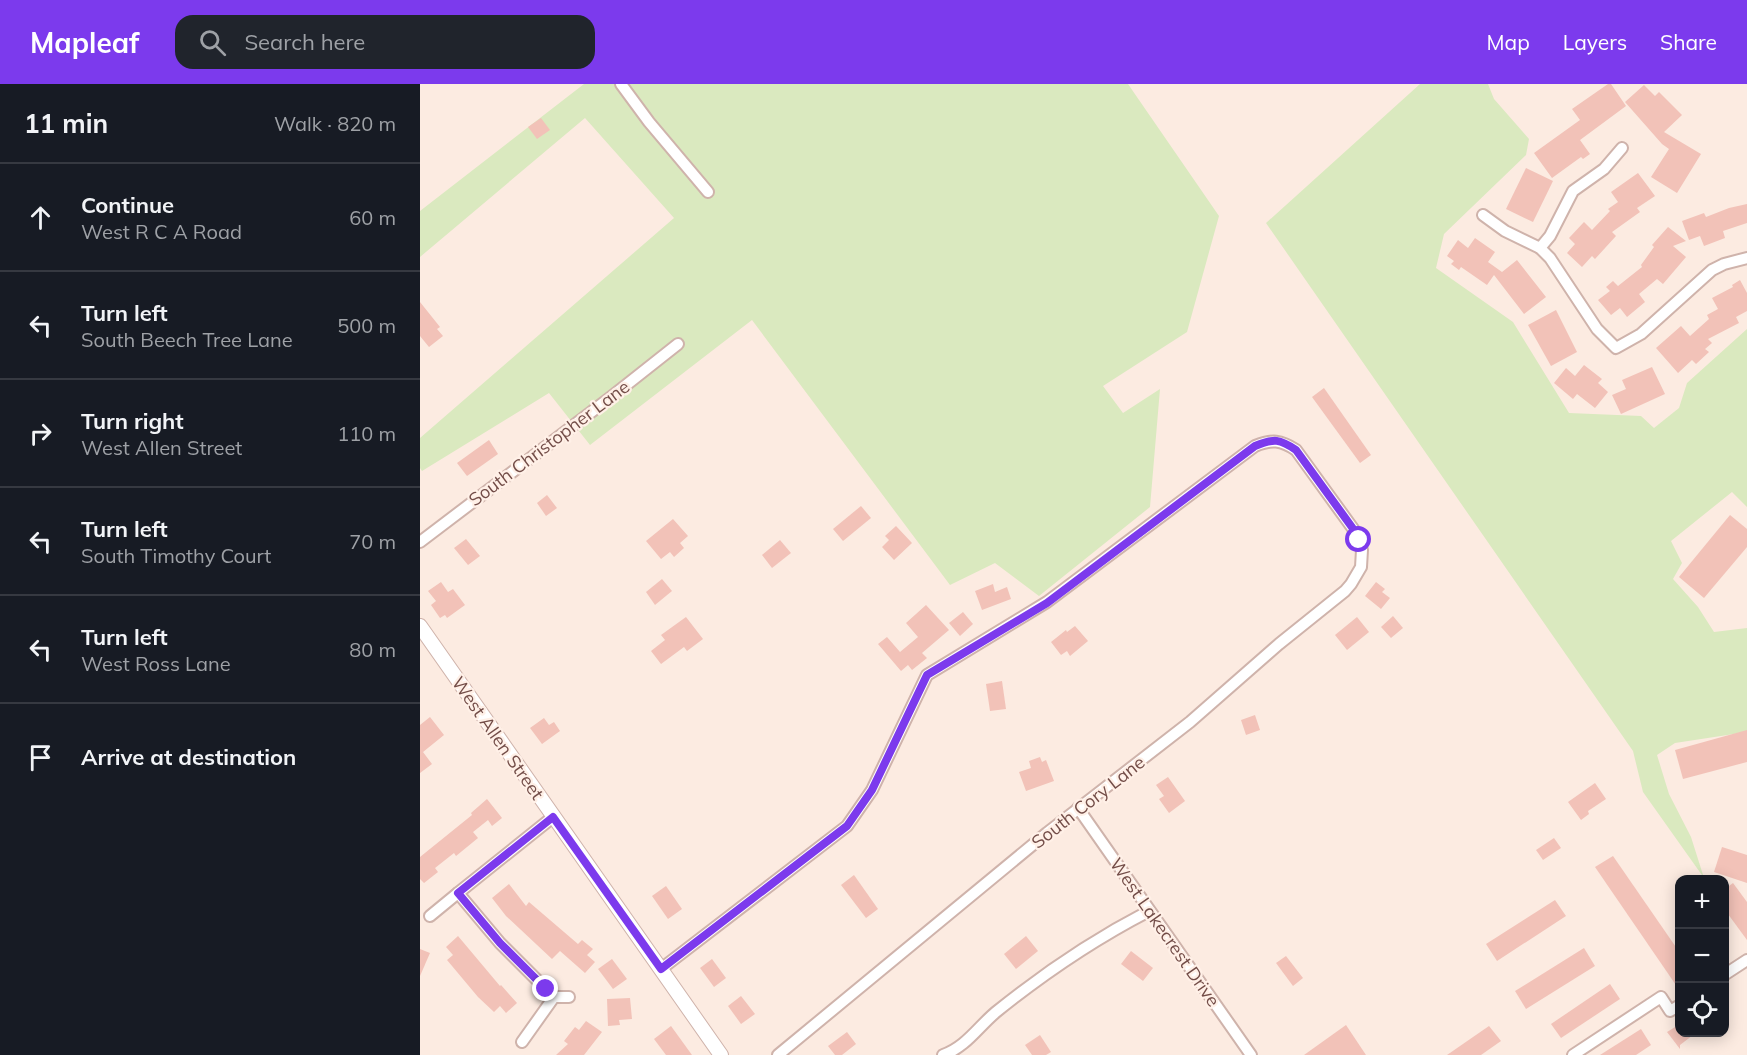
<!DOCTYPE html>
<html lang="en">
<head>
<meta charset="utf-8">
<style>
  body { margin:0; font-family:Mulish,sans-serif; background:#20242c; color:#f1f3f6 }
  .controls { position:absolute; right:18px; bottom:18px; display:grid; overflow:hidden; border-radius:12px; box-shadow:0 3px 15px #0003 }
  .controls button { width:54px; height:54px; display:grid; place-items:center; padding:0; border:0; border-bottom:2px solid #363941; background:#171b24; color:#f1f3f6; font:30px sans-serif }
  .stop { position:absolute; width:18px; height:18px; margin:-14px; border:4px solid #7c3aed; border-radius:50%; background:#fff }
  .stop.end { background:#7c3aed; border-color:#fff; box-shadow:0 2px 6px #0008 }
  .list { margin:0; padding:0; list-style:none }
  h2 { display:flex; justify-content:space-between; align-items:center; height:78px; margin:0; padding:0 24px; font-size:26px }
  h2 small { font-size:20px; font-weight:400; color:#9ea1a6 }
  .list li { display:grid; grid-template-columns:39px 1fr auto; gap:18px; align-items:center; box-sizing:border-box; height:108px; padding:0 24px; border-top:2px solid #363941 }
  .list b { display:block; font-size:22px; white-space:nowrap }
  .list p { margin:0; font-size:20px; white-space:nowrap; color:#9ea1a6 }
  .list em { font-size:20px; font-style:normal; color:#9ea1a6 }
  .icon { flex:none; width:33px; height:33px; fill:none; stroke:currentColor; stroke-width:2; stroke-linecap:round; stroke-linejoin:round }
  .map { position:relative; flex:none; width:1327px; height:971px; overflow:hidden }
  header { display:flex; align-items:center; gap:36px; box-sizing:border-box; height:84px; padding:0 30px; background:#7c3aed; color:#fff }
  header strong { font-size:28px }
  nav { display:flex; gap:33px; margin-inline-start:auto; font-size:21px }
  .search { width:420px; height:54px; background:#20242c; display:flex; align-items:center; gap:15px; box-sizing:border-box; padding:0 21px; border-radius:18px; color:#9ea1a6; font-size:22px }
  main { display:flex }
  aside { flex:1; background:#171b24 }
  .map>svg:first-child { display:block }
</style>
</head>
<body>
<header>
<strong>Mapleaf</strong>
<div class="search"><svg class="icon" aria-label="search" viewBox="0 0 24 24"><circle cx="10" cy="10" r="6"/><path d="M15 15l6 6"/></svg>Search here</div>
<nav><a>Map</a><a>Layers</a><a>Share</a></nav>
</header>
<main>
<aside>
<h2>11 min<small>Walk · 820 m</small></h2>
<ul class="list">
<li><svg class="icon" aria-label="ahead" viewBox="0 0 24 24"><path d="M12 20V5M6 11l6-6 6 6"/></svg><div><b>Continue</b><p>West R C A Road</p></div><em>60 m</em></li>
<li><svg class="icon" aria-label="left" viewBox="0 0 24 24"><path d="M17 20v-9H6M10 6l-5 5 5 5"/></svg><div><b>Turn left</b><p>South Beech Tree Lane</p></div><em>500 m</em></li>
<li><svg class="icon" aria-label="right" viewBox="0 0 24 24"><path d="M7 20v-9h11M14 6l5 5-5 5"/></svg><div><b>Turn right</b><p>West Allen Street</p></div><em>110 m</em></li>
<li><svg class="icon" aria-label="left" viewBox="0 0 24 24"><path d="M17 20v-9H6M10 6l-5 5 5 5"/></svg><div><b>Turn left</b><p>South Timothy Court</p></div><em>70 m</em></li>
<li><svg class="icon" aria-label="left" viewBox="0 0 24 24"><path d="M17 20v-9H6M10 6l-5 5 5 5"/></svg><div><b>Turn left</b><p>West Ross Lane</p></div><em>80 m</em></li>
<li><svg class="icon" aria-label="arrive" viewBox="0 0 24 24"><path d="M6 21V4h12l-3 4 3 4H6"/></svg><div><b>Arrive at destination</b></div></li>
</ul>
</aside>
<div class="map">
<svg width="1327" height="971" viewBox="0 0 1327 971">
  <rect width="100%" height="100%" fill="#fcebe1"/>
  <g fill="#dae9bf">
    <path d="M164,0H708L799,132L767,248L683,302L703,329L740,305L730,423L619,512L575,479L530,501L332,236L170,361L129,309L2,387L0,384V354L254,134L165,34L0,173V127Z"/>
    <path d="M1000,0H1068L1074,15L1109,55L1106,71L1024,150L1016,184L1093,238L1149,329L1221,332L1234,344L1259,324L1267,299L1327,245V423L1312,408L1251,457L1262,479L1253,495L1278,523L1294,548L1327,544V648L1255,659L1237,671L1249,710L1271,753L1284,794L1223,708L1213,667L846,139Z"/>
  </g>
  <g fill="#f2c2b8">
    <path d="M1188,0H1191L1206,22L1160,56L1170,70L1163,75L1161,73L1132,94L1114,69L1160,36L1152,25Z"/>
    <path d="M1224,1L1235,12L1239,8L1262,31L1244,48L1281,70L1257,109L1231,93L1249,65L1242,60L1205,18Z"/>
    <path d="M121,34L130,46L117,55L108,43Z"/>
    <path d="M1106,84L1133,97L1113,138L1086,125Z"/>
    <path d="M1218,89L1235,112L1217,124L1220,128L1192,148L1196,152L1175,175L1172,172L1162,183L1147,169L1155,160L1149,154L1164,138L1172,146L1190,127L1188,125L1198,118L1191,108Z"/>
    <path d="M1327,120V139L1303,147L1305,154L1284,162L1280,152L1269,156L1262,137L1284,129L1286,133L1309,124Z"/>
    <path d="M1248,143L1266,157L1253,162L1266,173L1243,200L1237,195L1219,210L1225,218L1207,233L1200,224L1191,231L1178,216L1190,207L1186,203L1193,197L1198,202L1222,183L1221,181L1234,163L1232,161Z"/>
    <path d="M1055,154L1075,168L1068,178L1082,188L1097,176L1126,213L1104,230L1074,191L1067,201L1041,183L1039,186L1031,180L1034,177L1027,172L1038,156L1048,164Z"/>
    <path d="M1320,196L1327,209V227L1316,233L1319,239L1288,255L1292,259L1285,265L1289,268L1276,280L1272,276L1258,289L1236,264L1261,242L1270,252L1289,235L1287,231L1298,225L1292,214L1313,203L1312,201Z"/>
    <path d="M0,218L20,243L17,245L23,252L9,263L0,252Z"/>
    <path d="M1136,226L1157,268L1131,282L1108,241Z"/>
    <path d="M1164,281L1182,295L1178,299L1188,308L1175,324L1157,310L1153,315L1134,299L1146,284L1155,292Z"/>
    <path d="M1232,283L1245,310L1201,330L1192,311L1206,305L1202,296Z"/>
    <path d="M904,304L951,371L940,379L892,313Z"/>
    <path d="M69,356L78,370L47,392L37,379Z"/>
    <path d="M127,411L137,424L126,432L117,419Z"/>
    <path d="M441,422L451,434L423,457L413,445Z"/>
    <path d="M1310,431L1327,445V463L1284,514L1259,493Z"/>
    <path d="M253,435L268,452L260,459L264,464L254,473L250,468L241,475L226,457Z"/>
    <path d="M476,442L492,459L474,476L462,463L469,456L465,452Z"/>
    <path d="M46,455L60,472L48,481L34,464Z"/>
    <path d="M360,456L371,469L352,484L342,471Z"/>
    <path d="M242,495L252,507L235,521L226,508Z"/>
    <path d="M21,498L28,508L33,505L45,521L27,534L25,531L20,534L11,521L16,517L8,507Z"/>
    <path d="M956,498L965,505L962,508L970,514L961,525L945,512Z"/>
    <path d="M573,500L575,508L587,503L591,515L562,526L555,507Z"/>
    <path d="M506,521L529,546L502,569L507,574L492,586L488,581L481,587L458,560L467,553L480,568L498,553L486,539Z"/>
    <path d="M543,528L553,540L540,552L529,539Z"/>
    <path d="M973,532L983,544L971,554L961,543Z"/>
    <path d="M266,533L283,555L267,567L264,563L241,580L231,567L245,556L241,551Z"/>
    <path d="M937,533L949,548L927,566L915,551Z"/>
    <path d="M655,542L668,557L650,572L647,567L641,571L631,558L646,546L647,548Z"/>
    <path d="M582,597L586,625L570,627L566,600Z"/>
    <path d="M835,631L840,646L826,651L821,636Z"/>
    <path d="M10,633L24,651L3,668L12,680L0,689V641Z"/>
    <path d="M124,634L129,641L134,638L140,647L122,660L110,644Z"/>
    <path d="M1327,646V678L1263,695L1255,666Z"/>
    <path d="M620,673L622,678L626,676L634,697L606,707L599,688L611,684L609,677Z"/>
    <path d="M748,693L765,717L749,729L739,715L744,712L736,701Z"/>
    <path d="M1175,699L1186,715L1168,727L1169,730L1161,736L1148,718Z"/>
    <path d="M67,715L82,734L72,742L68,736L53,748L58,754L36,772L34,769L15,784L18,788L4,799L0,795V773L52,731L51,729Z"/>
    <path d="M1134,754L1141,764L1123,776L1116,766Z"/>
    <path d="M1302,763L1327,771V799L1294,788Z"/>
    <path d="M1193,772L1260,869V907L1175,783Z"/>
    <path d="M434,791L458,825L446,834L421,801Z"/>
    <path d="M1313,799L1327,818V856L1305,826V805Z"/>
    <path d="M89,800L106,822L109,818L158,860L162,856L173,865L167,871L175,878L165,889L140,867L132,875L86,832L72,814Z"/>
    <path d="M246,802L262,825L248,835L232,812Z"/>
    <path d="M1135,816L1146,832L1077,877L1066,860Z"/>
    <path d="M38,852L80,902L81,901L97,919L86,929L80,922L74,928L58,913L27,876L33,871L26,863Z"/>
    <path d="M606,852L618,867L596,885L584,870Z"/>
    <path d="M1164,864L1175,882L1106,925L1095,907Z"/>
    <path d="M0,865L10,869L0,892Z"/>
    <path d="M711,867L733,884L723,897L701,880Z"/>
    <path d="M866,872L883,894L873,902L856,879Z"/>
    <path d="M192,875L207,895L193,905L178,885Z"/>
    <path d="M292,875L306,894L294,903L280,884Z"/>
    <path d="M1190,900L1200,915L1141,954L1131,940Z"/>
    <path d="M321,912L335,930L321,940L308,922Z"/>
    <path d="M210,914L212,935L199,936L200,941L188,942L187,915Z"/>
    <path d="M166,937L182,948L164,971H136L148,960L144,957L155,943L159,946Z"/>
    <path d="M1260,940V948H1277L1260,961V965L1247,948Z"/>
    <path d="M926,941L946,971H884Z"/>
    <path d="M251,942L272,971H246L234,955Z"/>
    <path d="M1069,942L1081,957L1061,971H1027Z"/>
    <path d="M1221,945L1231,961L1216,971H1180Z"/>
    <path d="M427,948L436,960L422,971H415L408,962Z"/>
    <path d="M620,951L631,968L626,971H612L605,961Z"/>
  </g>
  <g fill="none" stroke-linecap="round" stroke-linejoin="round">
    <g stroke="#cfb3ab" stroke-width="14">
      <g id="minor">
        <path d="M201,0L229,38L288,108"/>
        <path d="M1063,131L1085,147L1120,164L1130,174L1177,245L1196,264L1221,250L1292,186L1304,180L1327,174"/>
        <path d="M1120,164L1130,152L1153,107L1184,85L1202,64"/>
        <path d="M0,458L191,313L258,260"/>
        <path d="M658,724L831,971"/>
        <path d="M38,809L133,733"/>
        <path d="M10,832L38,809L80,859L134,913"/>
        <path d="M241,885L427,742L452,706L507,591L627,518L835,362C852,355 861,356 876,366L934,446L942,466L941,483L931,500L925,507L859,560L770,638L627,749L358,971"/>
        <path d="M1304,891L1327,876"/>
        <path d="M102,958L134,913H149"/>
        <path d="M523,971C546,963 558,943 576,928C623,890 675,855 729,827"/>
        <path d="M1153,971L1241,913L1250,927L1260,921"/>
      </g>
    </g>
    <g stroke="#cfb3ab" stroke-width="16">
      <path id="tertiary" d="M0,542L301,971"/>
    </g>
    <use href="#minor" stroke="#fff" stroke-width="10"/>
    <use href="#tertiary" stroke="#fff" stroke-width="14"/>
  </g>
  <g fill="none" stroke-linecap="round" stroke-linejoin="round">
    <path stroke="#7c3aed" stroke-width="8" d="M126,905L80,859L38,809L133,733L241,885L427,742L452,706L507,591L627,519L835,362C854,354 860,355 876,366L934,446L939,456"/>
  </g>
  <g text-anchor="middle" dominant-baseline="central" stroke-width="4.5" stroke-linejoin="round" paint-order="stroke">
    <g font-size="18" fill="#734d48" stroke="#fff0e7">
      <text transform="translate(129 359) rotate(-37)">South Christopher Lane</text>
      <text transform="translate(78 654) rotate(55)">West Allen Street</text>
      <text transform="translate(668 718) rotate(-38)">South Cory Lane</text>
      <text transform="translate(745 848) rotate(55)">West Lakecrest Drive</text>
    </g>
  </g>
</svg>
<div class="controls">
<button>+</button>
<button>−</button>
<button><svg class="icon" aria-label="locate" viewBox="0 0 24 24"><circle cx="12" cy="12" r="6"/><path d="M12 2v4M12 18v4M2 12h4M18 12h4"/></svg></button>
</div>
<div class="stop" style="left:939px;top:456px"></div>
<div class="stop end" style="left:126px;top:905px"></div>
</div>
</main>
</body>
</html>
